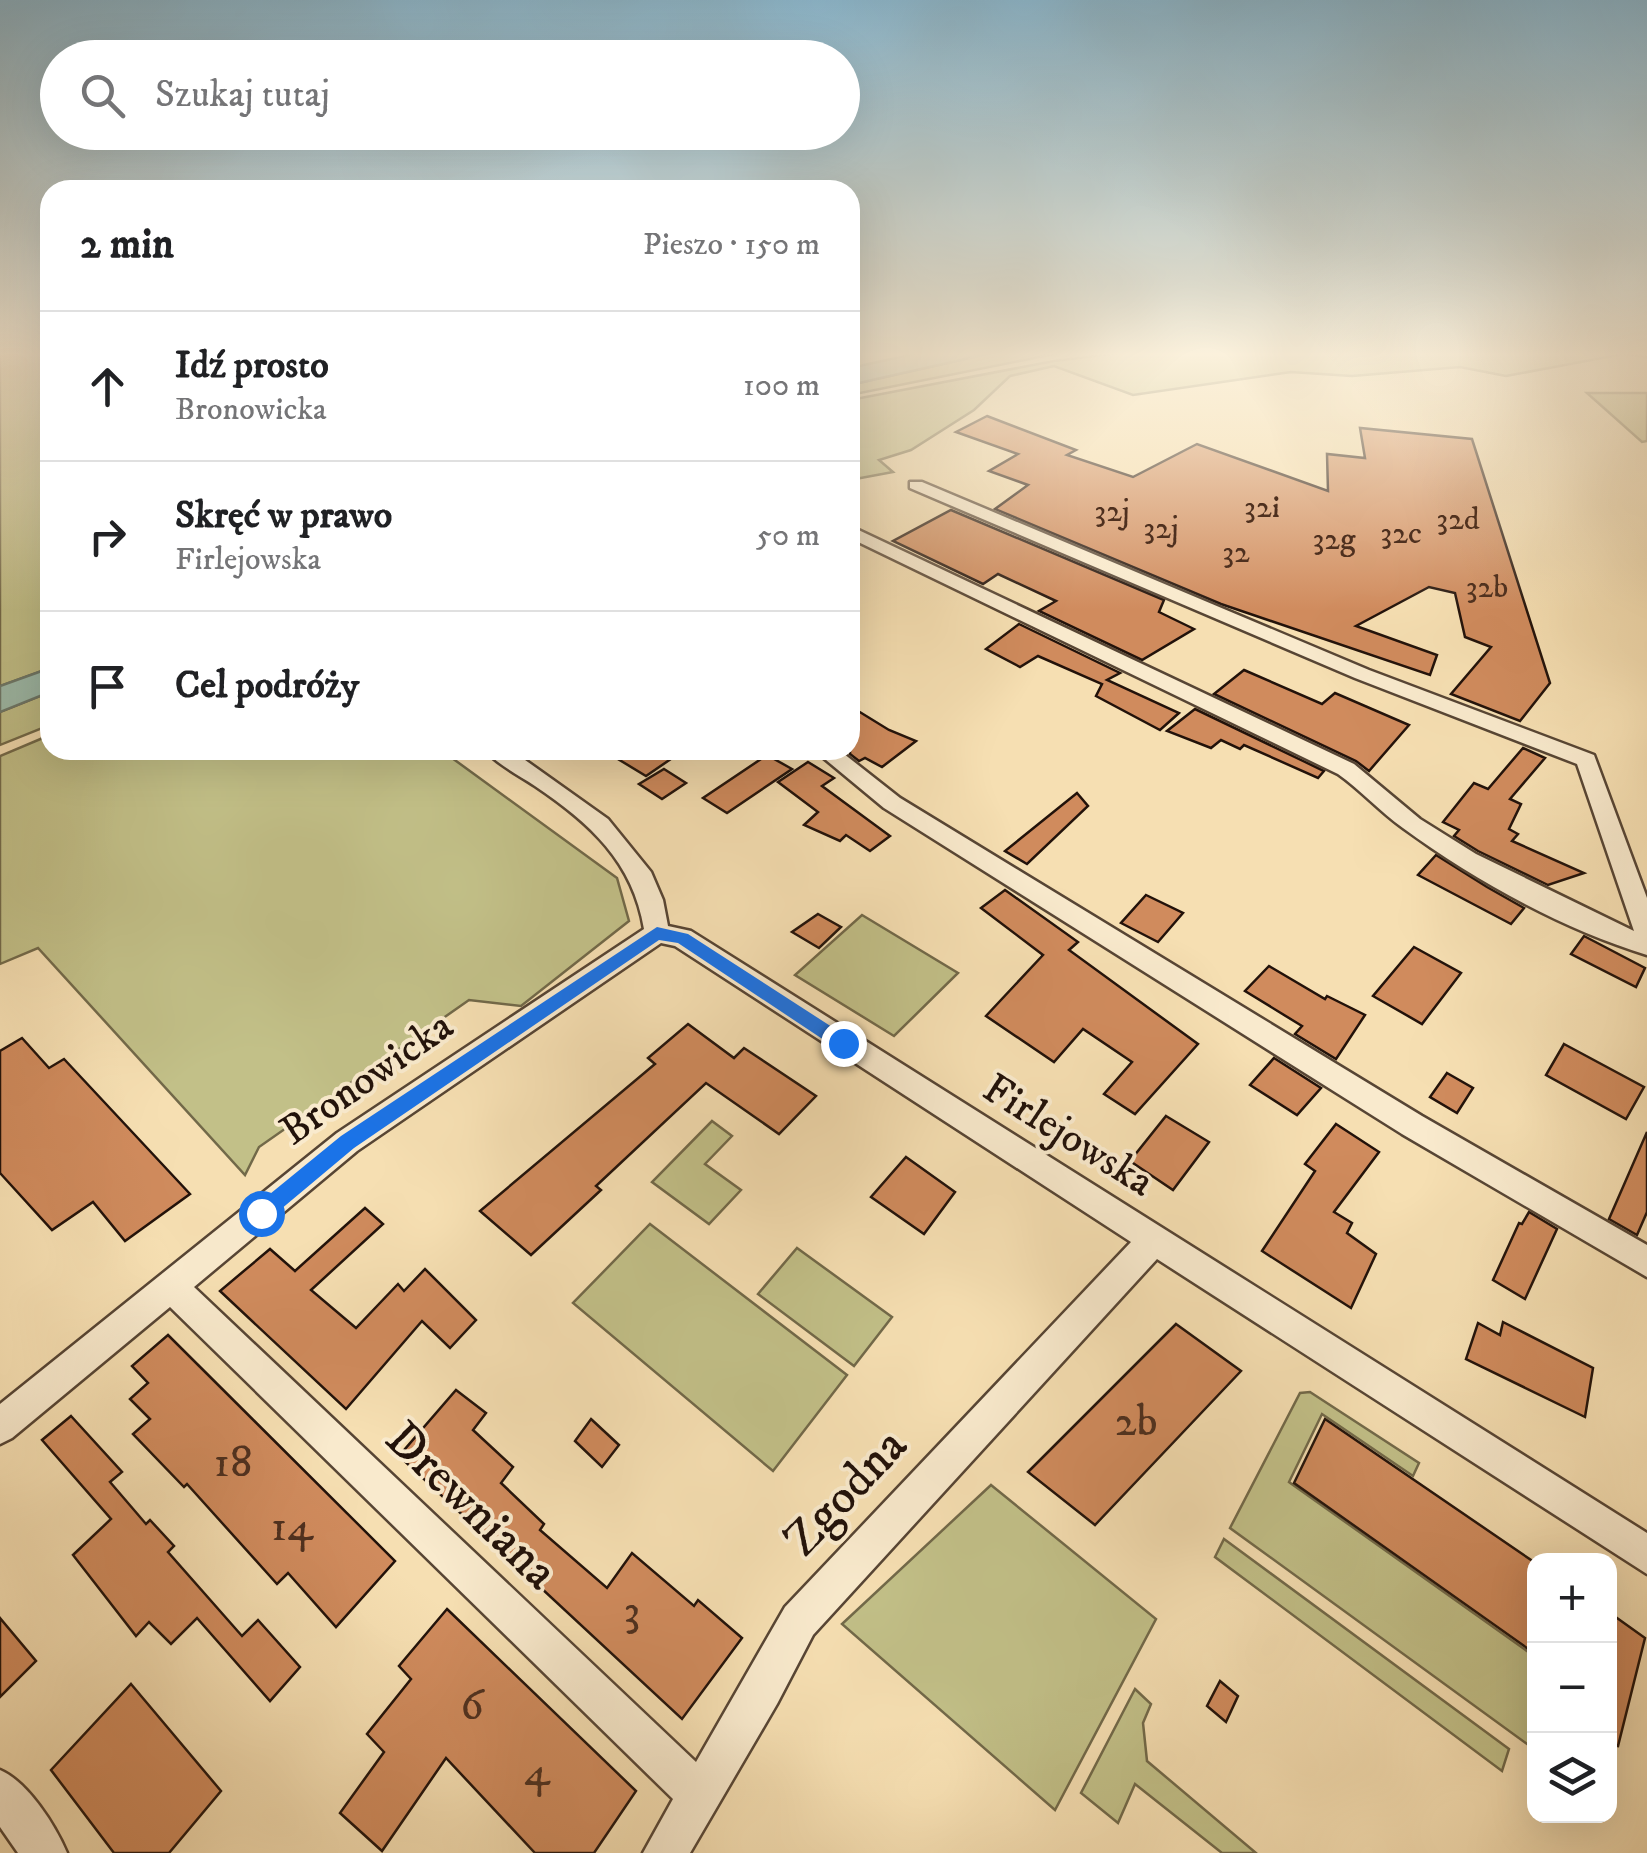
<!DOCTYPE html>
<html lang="pl">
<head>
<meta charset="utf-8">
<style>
  body { margin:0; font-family:"IM FELL DW Pica",serif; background:#f6f6f6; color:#202124 }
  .controls { position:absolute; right:30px; bottom:30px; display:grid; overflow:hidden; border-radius:20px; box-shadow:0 10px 40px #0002 }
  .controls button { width:90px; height:90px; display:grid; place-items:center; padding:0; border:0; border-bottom:2px solid #e0e0e0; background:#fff; color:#202124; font:50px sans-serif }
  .stop { position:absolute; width:30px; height:30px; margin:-22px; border:8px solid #1a73e8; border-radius:50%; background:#fff }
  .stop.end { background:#1a73e8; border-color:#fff; box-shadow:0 2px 10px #0008 }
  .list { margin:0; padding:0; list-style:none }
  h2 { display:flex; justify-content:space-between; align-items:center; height:130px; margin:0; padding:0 40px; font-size:42px }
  h2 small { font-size:32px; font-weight:400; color:#757577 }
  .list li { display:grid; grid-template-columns:65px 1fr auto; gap:30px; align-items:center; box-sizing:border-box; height:150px; padding:0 40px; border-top:2px solid #e0e0e0 }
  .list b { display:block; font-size:38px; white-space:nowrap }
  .list p { margin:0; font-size:32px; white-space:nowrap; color:#757577 }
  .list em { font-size:32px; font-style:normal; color:#757577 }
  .icon { flex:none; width:55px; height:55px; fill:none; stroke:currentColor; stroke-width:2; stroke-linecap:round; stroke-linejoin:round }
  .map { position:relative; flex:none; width:1647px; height:1853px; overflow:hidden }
  .search { position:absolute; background:#fff; box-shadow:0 10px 40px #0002; left:40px; top:40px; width:820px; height:110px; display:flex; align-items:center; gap:25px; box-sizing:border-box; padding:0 35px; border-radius:55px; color:#757577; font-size:38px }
  .panel { position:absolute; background:#fff; box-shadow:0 10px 40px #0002; left:40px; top:180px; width:820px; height:580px; border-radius:30px }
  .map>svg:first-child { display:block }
</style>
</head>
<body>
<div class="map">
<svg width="1647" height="1853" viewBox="0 0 1647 1853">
  <rect width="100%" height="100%" fill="#f6dfb2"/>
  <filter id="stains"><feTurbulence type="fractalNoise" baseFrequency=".002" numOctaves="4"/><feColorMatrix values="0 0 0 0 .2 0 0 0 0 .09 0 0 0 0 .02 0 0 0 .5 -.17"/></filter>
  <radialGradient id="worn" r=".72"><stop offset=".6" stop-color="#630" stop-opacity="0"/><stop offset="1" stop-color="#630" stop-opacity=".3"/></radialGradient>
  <g fill="#c2c088" stroke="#726949" stroke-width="2.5">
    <path d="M0,352H50V668L0,686Z"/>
    <path d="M996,352H1064L850,395V385Z"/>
    <path d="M1128,352H1647V357L1623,354L1506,376L1460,367L1352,376L1291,372L1133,395L1054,366L1010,376L974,410L911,450L879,460L893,472L850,480V400L1054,361Z"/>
    <path d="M1587,393H1647V441L1642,442Z"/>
    <path d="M50,692V725L0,745V712Z"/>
    <path d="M50,735V750H441L617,878L629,921L521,1006L469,1000L259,1147L245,1175L38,948L0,964V756Z"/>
    <path d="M862,915L958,973L894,1036L795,975Z"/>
    <path d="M712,1121L732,1136L705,1164L741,1190L709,1224L652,1182Z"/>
    <path d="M650,1224L847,1375L773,1471L573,1303Z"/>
    <path d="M797,1248L892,1317L854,1366L758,1294Z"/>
    <path d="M1310,1392L1419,1463L1413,1476L1322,1414L1289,1482L1534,1656V1749L1230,1528L1300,1393Z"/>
    <path d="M991,1485L1156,1619L1055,1810L842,1624Z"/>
    <path d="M1224,1539L1509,1749L1502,1771L1215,1557Z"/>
    <path d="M1135,1689L1151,1704L1143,1723L1147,1761L1256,1853H1222L1135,1784L1118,1823L1081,1793Z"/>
  </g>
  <g fill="#9dbdad" stroke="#6c796c" stroke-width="2.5">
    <path d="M923,352H996L850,385V368Z"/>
    <path d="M50,668V692L0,712V686Z"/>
  </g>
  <g fill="#d08b5d" stroke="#22120a" stroke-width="2.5">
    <path d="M987,416L1076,450L1067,455L1133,477L1197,444L1328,491L1327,454L1365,458L1360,428L1472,439L1550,683L1520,721L1451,694L1491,647L1465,637L1455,593L1429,587L1356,626L1437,655L1430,675L1221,604L995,509L1028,485L989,471L1018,454L956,432Z"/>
    <path d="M951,510L1164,600L1159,612L1194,629L1142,660L1039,611L1056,601L998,574L983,584L893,541Z"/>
    <path d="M1019,624L1120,673L1107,680L1179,713L1160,730L1096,696L1102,684L1038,656L1020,667L986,649Z"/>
    <path d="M1244,670L1322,704L1335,693L1409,725L1369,771L1356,761L1214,694Z"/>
    <path d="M850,706L889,730L916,741L882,767L865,758L859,761L850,754Z"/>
    <path d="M1195,709L1324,771L1318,778L1244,745L1240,749L1221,740L1211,748L1167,731Z"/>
    <path d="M1523,748L1545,758L1510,799L1521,804L1509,829L1518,834L1512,841L1584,873L1548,885L1478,851L1454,836L1459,830L1443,822L1474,783L1488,789Z"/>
    <path d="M603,750H684L646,776Z"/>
    <path d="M767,755L792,769L727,813L703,798Z"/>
    <path d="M808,762L834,778L822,786L890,836L870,851L846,835L840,841L804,825L818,812L778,782Z"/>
    <path d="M664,769L686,783L662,799L639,784Z"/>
    <path d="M1077,793L1088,806L1027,864L1005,851Z"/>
    <path d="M1436,855L1487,887L1524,908L1511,924L1418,875Z"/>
    <path d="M1005,890L1078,942L1069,950L1198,1044L1135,1114L1104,1094L1132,1062L1083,1029L1054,1062L986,1016L1043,955L981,908Z"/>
    <path d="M1146,895L1183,913L1158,942L1121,923Z"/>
    <path d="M818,914L841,927L819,948L792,932Z"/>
    <path d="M1584,936L1645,968L1636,987L1571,954Z"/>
    <path d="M1414,947L1461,973L1422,1024L1373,996Z"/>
    <path d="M1269,966L1325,999L1327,996L1365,1015L1336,1059L1295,1034L1302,1026L1245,991Z"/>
    <path d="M688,1024L734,1058L744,1048L816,1096L779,1134L706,1083L596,1186L601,1190L531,1255L480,1211L655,1064L648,1058Z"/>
    <path d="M22,1038L49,1068L64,1059L190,1194L125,1241L93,1202L52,1230L0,1173V1051Z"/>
    <path d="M1564,1044L1644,1087L1626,1119L1546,1075Z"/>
    <path d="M1274,1058L1321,1088L1297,1115L1250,1085Z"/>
    <path d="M1447,1073L1473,1088L1457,1113L1430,1097Z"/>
    <path d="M1166,1116L1209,1142L1173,1190L1130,1161Z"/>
    <path d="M1336,1124L1379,1152L1334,1212L1352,1223L1347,1233L1376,1254L1351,1308L1262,1251L1315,1171L1305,1164Z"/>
    <path d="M1647,1132V1212L1637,1235L1609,1219Z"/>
    <path d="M906,1157L955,1192L924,1234L871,1197Z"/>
    <path d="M365,1208L383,1224L311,1290L356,1328L398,1284L404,1291L425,1269L476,1320L450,1348L422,1321L346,1409L220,1291L270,1249L295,1271Z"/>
    <path d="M1529,1212L1557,1229L1525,1299L1493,1280L1519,1223L1522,1224Z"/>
    <path d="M1503,1322L1593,1368L1585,1417L1466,1359L1478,1323L1500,1335Z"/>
    <path d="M1176,1324L1241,1371L1095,1525L1028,1472Z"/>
    <path d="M168,1335L395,1561L336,1627L288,1573L277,1584L187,1484L184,1487L133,1434L150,1419L130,1399L148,1383L132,1366Z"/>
    <path d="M456,1390L486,1413L473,1430L513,1467L501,1483L544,1524L540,1530L607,1588L632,1553L694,1606L698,1600L742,1638L682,1719L399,1456Z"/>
    <path d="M71,1416L122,1472L110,1482L146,1524L150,1520L174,1546L168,1552L242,1636L258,1620L300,1667L270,1701L197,1618L171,1644L149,1622L136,1636L73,1555L111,1519L42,1440Z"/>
    <path d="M591,1419L619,1445L602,1467L575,1441Z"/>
    <path d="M1325,1419L1534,1562V1653L1294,1483Z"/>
    <path d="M447,1609L636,1791L594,1853H535L446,1758L382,1851L340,1813L384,1752L367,1734L411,1679L399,1666Z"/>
    <path d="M1610,1613L1645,1638L1618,1746L1610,1745Z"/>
    <path d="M0,1618L36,1661L0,1697Z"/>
    <path d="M1220,1681L1238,1696L1226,1722L1207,1706Z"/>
    <path d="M131,1684L221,1791L169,1853H114L51,1770Z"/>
  </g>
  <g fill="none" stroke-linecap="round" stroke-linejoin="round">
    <g stroke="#574534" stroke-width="5">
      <g id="minor">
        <path d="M910,482H922L1369,670L1594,755L1647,898V955C1562,929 1474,880 1403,828C1380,812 1361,790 1338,774L850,538V526L1354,764L1420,819L1476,854L1634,931L1577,764L1355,678L910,488Z"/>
        <path d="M485,750H511L608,819L651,872L663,900L668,926L691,931L1647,1533V1574L1157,1259L813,1635L777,1704L690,1853H643L673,1799L170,1307L12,1438L0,1444V1404L337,1133L644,929C633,862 590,823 535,786C519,775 498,765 485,750ZM661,943L675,946L1131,1242L785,1607L696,1762L194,1287L357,1151Z"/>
        <path d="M814,750H839L900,798L1422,1116L1647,1245V1277L1402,1134L884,808Z"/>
        <path d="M0,1770C28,1782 55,1825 67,1853H18L0,1827Z"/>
      </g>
    </g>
    <use href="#minor" fill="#f9eacd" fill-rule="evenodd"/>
  </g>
  <linearGradient id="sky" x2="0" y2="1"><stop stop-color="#8ab8d0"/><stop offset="0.58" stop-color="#fbf1dc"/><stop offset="1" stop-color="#fbf1dc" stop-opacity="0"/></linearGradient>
  <rect width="1647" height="611" fill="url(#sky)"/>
  <path fill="#1a73e8" d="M657,927L688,934L849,1038V1048H836L678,943L659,940L354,1148L268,1220H254V1207L341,1136Z"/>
  <g text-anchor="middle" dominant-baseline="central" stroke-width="8" stroke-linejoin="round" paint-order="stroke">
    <g font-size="32" fill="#4e301f">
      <text x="1262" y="508">32i</text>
      <text x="1112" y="512">32j</text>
      <text x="1458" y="520">32d</text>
      <text x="1161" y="529">32j</text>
      <text x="1401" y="534">32c</text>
      <text x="1334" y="540">32g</text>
      <text x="1236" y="553">32</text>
      <text x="1487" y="588">32b</text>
    </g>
    <g font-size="42" fill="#22120a" stroke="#f9eacd">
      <text transform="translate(367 1079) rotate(-35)">Bronowicka</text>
      <text transform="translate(1068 1136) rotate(32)">Firlejowska</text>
    </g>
    <g font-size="45" fill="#4e301f">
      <text x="1136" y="1422">2b</text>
      <text x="233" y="1463">18</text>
      <text x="292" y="1527">14</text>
      <text x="632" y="1611">3</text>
      <text x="472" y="1706">6</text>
      <text x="537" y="1772">4</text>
    </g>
    <g font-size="50" fill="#22120a" stroke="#f9eacd">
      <text transform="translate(846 1493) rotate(-47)">Zgodna</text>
      <text transform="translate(471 1506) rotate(44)">Drewniana</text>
    </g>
  </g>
  <rect width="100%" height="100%" filter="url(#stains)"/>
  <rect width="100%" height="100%" fill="url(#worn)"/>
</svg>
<div class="controls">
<button>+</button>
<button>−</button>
<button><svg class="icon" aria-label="layers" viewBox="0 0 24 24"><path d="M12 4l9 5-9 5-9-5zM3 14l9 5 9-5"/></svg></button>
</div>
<div class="stop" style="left:261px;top:1213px"></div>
<div class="stop end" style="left:843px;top:1043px"></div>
<div class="search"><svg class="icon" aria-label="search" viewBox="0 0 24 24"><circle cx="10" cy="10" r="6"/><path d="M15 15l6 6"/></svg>Szukaj tutaj</div>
<section class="panel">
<h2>2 min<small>Pieszo · 150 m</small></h2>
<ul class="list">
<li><svg class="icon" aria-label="ahead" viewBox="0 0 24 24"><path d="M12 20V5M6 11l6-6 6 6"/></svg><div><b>Idź prosto</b><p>Bronowicka</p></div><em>100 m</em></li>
<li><svg class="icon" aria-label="right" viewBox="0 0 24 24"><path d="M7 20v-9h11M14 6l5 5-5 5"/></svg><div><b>Skręć w prawo</b><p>Firlejowska</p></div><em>50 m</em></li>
<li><svg class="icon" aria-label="arrive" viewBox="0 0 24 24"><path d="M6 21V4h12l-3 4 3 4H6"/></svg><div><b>Cel podróży</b></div></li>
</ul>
</section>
</div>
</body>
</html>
